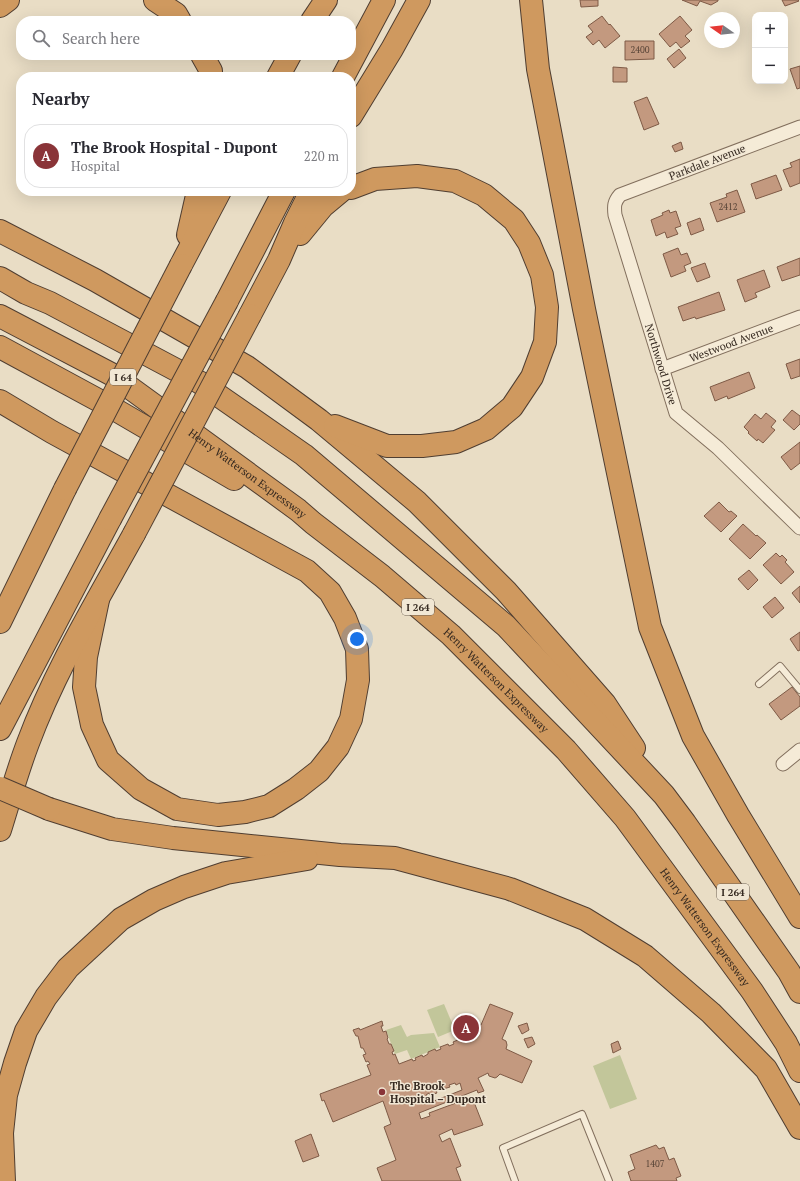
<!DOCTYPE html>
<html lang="en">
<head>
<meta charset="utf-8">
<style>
  body { margin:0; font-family:"PT Serif",serif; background:#f7f7f7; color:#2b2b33 }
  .controls { position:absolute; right:12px; top:12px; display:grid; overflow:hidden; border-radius:8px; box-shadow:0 4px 16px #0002 }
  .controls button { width:36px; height:36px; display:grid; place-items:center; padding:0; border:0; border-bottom:1px solid #e1e1e2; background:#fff; color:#2b2b33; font:20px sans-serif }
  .compass { position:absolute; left:704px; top:12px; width:36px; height:36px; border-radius:50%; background:#fff; box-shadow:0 4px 16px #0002; rotate:284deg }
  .you { position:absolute; left:357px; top:639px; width:14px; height:14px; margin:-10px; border:3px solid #fff; border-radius:50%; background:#1a73e8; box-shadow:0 0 0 6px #1a73e833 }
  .badge { display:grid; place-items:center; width:26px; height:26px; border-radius:50%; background:#8a3438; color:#fff; font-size:13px; font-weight:700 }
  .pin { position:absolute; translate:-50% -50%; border:2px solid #fff; box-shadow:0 1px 4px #0006 }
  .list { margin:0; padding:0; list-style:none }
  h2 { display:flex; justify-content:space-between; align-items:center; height:52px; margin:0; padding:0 16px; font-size:17px }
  h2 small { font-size:13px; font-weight:400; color:#7c7c81 }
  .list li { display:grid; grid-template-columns:26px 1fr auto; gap:12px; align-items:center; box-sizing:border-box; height:64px; margin:0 8px 8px; padding:0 8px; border:1px solid #e1e1e2; border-radius:16px }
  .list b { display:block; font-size:15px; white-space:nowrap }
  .list p { margin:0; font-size:13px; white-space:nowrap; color:#7c7c81 }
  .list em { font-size:13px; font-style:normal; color:#7c7c81 }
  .icon { flex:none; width:22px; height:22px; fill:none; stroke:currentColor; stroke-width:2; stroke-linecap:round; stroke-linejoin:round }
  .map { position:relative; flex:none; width:800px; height:1181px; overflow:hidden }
  .search { position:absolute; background:#fff; box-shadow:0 4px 16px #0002; left:16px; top:16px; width:340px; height:44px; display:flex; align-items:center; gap:10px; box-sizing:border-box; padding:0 14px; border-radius:16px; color:#7c7c81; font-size:15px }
  .panel { position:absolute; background:#fff; box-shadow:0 4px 16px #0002; left:16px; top:72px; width:340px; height:124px; border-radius:16px }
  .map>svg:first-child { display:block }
</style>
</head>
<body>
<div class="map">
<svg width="800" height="1181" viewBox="0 0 800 1181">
  <rect width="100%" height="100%" fill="#e9ddc5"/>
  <g fill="#c2c69a">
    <path d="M444,1004L455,1030L438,1037L427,1010Z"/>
    <path d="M401,1025L407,1037L411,1035L434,1033L440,1047L411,1059L407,1050L395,1054L386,1030Z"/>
    <path d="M620,1055L637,1099L610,1109L593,1066Z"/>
  </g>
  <g fill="#c3997f" stroke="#7e5a46" fill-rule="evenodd">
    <path d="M580,0H598V6L581,7Z"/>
    <path d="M682,0H718V1L711,5L700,1L697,6Z"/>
    <path d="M782,0H798L799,1L785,6Z"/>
    <path d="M602,16L609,25L610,24L620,36L605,48L599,40L593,45L586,37L593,32L588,26Z"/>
    <path d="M680,16L692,30L685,36L690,41L681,48L676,42L670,47L659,34Z"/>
    <path d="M625,41H654V59L625,60Z"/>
    <path d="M679,49L686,58L674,68L667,59Z"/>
    <path d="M800,66V88L797,89L790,69Z"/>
    <path d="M613,67L627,68V82H613Z"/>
    <path d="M647,97L659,124L644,130L634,102Z"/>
    <path d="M681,142L683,149L675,152L672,146Z"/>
    <path d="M800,159V183L790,187L783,170L792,167L790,163Z"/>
    <path d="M776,175L782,190L756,199L751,184Z"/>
    <path d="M737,190L745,212L717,222L710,203L727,197L726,194Z"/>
    <path d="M669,210L670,213L676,211L681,226L675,228L678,234L667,238L665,232L656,236L651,220L663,215L662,213Z"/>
    <path d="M700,218L704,230L691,235L687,223Z"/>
    <path d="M678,248L681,255L687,253L691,263L684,266L686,271L671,277L663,254Z"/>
    <path d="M800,258V275L782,281L777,267Z"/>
    <path d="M705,263L710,277L697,282L691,268Z"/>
    <path d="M764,270L770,287L755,293L757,297L745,302L737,280Z"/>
    <path d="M719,292L725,310L696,319L695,317L683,321L678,307Z"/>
    <path d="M800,359V376L791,379L786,364Z"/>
    <path d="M749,372L755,388L728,399L727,396L715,401L710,387Z"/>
    <path d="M792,410L800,416V424L794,430L783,420Z"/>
    <path d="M766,413L776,421L771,427L775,430L763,443L758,439L757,441L748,433L749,432L744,427L755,414L761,419Z"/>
    <path d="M800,442V463L791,470L781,457Z"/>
    <path d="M719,502L729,512L731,511L737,516L721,532L704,516Z"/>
    <path d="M743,524L756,536L757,535L766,543L750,559L729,539Z"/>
    <path d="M776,553L780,557L782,555L787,560L785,562L794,572L781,584L763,565Z"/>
    <path d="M749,570L758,580L748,590L738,579Z"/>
    <path d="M800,586V603L792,593Z"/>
    <path d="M775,597L784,608L772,618L763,607Z"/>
    <path d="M800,632V650L798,651L790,639Z"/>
    <path d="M792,687L800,697V706L781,720L769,704Z"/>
    <path d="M490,1004L513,1013L502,1039L506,1041L507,1045L506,1049L532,1061L522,1083L500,1074L497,1077L495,1078L489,1076L488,1073L478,1078L484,1091L478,1093L477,1090L419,1113L421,1119L430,1116L429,1113L472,1097L483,1125L454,1135L452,1129L439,1135L442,1142L450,1138L461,1166L456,1168L461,1181H382L377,1168L396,1160L384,1127L391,1124L383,1101L333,1122L324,1100L322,1101L320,1094L371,1075L367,1065L370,1064L368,1061L366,1062L363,1055L366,1054L363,1048H361L358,1036H356L353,1030L359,1028L360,1030L382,1021L383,1026H381L383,1032L386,1031L388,1038L387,1039L389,1044H391L394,1051L392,1052L393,1055L395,1054L399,1064L412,1059L413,1061L416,1060L415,1058L422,1055L423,1057L428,1054V1052L435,1049L436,1051L441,1049L440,1047L448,1044L449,1046L454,1044L453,1042L472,1034V1030L473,1027L477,1025H481ZM455,1083L456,1085L460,1083L462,1090L429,1103L426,1095L429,1093L430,1095L437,1093L436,1091L450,1087L449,1085Z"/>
    <path d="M527,1023L529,1030L522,1034L518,1026Z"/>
    <path d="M532,1037L535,1044L528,1048L524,1039Z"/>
    <path d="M618,1041L621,1049L613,1053L611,1044Z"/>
    <path d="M311,1134L319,1156L303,1162L295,1141Z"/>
    <path d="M656,1145L659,1149L664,1147L669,1160L674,1158L681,1176L676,1178L677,1181H631L628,1172L635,1169L630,1155Z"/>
  </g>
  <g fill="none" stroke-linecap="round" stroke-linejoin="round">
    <g stroke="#826f5d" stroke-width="8">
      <g id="service">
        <path d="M759,684L780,666L800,690"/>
        <path d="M515,1181L503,1148L582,1114L609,1181"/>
      </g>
    </g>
    <g stroke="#826f5d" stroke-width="15">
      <g id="minor">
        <path id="s1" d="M800,127L620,195C614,202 614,206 615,215L676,413L718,448L800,528"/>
        <path id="s2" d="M662,369L800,317"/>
        <path d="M783,764L800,750"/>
      </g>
    </g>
    <g stroke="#503e31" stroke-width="24">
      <g id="motorway">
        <path d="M155,0L176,14L180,21"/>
        <path d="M531,0L538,69L584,309L650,627L693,736L738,815L800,917"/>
        <path d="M0,6L8,0"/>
        <path d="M312,21L326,0"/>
        <path d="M202,55L211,71V77"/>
        <path d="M278,77L290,55"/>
        <path d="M343,77L384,0"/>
        <path d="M351,116L392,49L419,0"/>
        <path d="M0,231L95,280L247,367L319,420L417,502L506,591L605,704L634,748"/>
        <path d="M300,234L323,206L341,191"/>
        <path d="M188,235L198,191"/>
        <path d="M181,265L220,191"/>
        <path d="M0,278L26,293L50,303L199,382L304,455L506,626L664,795L685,823L789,972L800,992"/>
        <path d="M227,301L284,191"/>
        <path d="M250,315L279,260L295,223L311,191"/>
        <path id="s3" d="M0,316L111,374L298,510L313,523L382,576L451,635L566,750L625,818L752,991L786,1043L800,1071"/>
        <path d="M0,347L109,406L234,479"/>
        <path d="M0,401L52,432L307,571L330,592L345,618L357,649L358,680L351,719L338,747L319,771L296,789L269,806L245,812L218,815L177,809L141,789L108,760L92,725L84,687L86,657L98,600"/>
        <path d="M335,426L387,446H422L456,442L486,429L512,407L532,377L545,342L547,307L542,275L529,243L514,220L484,195L455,181L417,176L375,179L351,188"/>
        <path d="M0,622L65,489"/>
        <path d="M0,729L110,519"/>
        <path d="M49,809L112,829L173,838L340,855L395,858L510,889L585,919L645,956L711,1013L766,1069L800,1128"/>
        <path d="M0,830C9,801 17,772 28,743C55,670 96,603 134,534"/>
        <path d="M4,1181L2,1133L6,1095L15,1063L26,1031L46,997L68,968L121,919L154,900L184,887L226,873L307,859"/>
      </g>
    </g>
    <use href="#service" stroke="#f5ebd7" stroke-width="6"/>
    <use href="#minor" stroke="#f5ebd7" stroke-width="13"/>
    <use href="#motorway" stroke="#cf995f" stroke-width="22"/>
    <g stroke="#503e31" stroke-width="24" stroke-linecap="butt">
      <g id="motorway-bridge">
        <path d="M65,489L181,265"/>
        <path d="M110,519L227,301"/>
        <path d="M134,534L250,315"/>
        <path d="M0,788L49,809"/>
      </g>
    </g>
    <use href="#motorway-bridge" stroke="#cf995f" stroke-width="22"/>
  </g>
  <circle fill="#8a3438" stroke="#f1e7d4" stroke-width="1.5" cx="382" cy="1092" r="4"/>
  <g text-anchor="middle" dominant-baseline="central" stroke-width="3" stroke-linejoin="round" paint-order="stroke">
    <g font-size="9" fill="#584437">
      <text x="640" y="50">2400</text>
      <text x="728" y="207">2412</text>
      <text x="655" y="1164">1407</text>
    </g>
    <g fill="#f1e7d4" stroke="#6d6155" stroke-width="1">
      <rect x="110" y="369" width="26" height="16" rx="3"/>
      <rect x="402" y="599" width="32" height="16" rx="3"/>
      <rect x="717" y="884" width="32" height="16" rx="3"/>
    </g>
    <g font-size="10" font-weight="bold" fill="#34281f">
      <text x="123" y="377">I 64</text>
      <text x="418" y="607">I 264</text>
      <text x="733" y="892">I 264</text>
    </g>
    <g font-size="11" fill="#34281f" stroke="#f1e7d4">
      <text transform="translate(707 162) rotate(-21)">Parkdale Avenue</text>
      <text stroke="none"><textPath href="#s2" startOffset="74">Westwood Avenue</textPath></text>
      <text stroke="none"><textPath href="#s1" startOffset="370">Northwood Drive</textPath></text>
      <text stroke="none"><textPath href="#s3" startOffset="294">Henry Watterson Expressway</textPath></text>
      <text stroke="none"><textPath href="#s3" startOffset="618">Henry Watterson Expressway</textPath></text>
      <text stroke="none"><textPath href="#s3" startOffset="942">Henry Watterson Expressway</textPath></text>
    </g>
    <g font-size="11" font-weight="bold" fill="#34281f" stroke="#f1e7d4" text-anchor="start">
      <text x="390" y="1086">The Brook<tspan x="390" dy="13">Hospital – Dupont</tspan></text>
    </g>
  </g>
</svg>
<div class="controls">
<button>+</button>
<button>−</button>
</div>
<svg class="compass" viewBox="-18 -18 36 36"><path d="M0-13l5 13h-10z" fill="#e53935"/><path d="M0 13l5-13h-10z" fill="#7c7c81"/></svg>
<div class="you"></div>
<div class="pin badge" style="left:466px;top:1028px">A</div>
<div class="search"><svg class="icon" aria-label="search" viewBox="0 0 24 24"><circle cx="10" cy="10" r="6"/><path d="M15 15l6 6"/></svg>Search here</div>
<section class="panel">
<h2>Nearby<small></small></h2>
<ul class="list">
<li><span class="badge">A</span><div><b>The Brook Hospital - Dupont</b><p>Hospital</p></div><em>220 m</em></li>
</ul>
</section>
</div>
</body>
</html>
